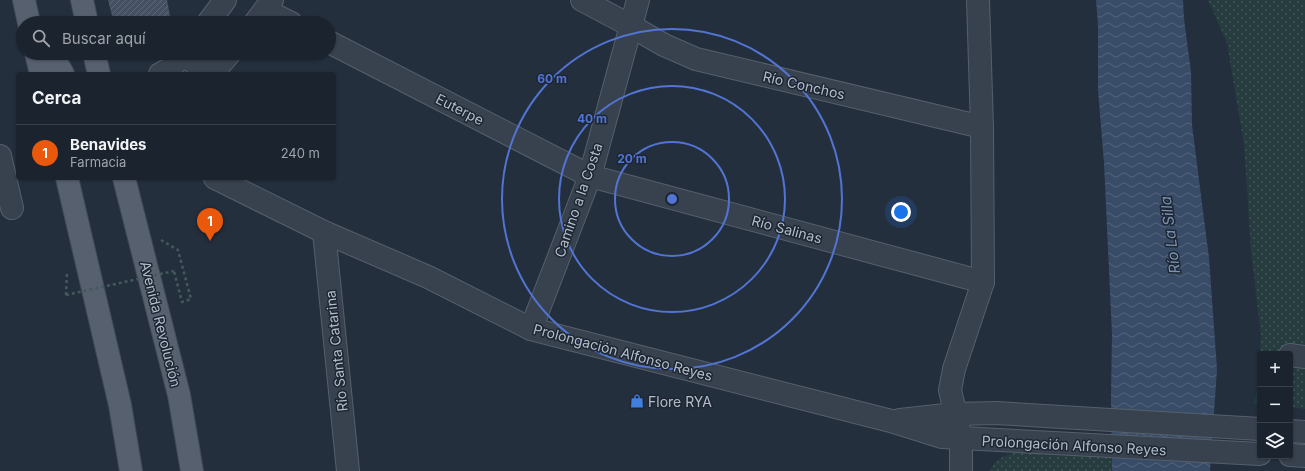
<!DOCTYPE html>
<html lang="es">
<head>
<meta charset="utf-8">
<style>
  body { margin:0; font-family:Inter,sans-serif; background:#242b36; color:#f1f3f6 }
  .controls { position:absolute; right:12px; bottom:12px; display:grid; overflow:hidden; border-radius:4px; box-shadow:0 1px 3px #0004 }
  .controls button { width:36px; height:36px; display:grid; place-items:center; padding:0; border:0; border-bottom:1px solid #39404a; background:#1b232e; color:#f1f3f6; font:20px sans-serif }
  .you { position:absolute; left:901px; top:212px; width:14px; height:14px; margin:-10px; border:3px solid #fff; border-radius:50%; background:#1a73e8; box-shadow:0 0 0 6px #1a73e833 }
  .badge { display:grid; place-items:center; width:26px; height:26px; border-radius:50%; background:#ea580c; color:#fff; font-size:13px; font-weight:700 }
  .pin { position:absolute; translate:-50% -33px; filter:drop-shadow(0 1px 2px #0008) }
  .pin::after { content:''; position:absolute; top:21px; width:14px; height:12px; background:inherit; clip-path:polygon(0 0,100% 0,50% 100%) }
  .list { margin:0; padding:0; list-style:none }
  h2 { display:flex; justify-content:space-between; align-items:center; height:52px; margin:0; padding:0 16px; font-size:17px }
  h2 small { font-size:13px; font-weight:400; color:#a0a4aa }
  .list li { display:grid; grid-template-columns:26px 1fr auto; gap:12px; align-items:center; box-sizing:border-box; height:56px; padding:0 16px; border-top:1px solid #39404a }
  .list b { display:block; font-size:15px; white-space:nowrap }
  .list p { margin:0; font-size:13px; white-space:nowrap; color:#a0a4aa }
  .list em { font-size:13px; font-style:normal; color:#a0a4aa }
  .icon { flex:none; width:22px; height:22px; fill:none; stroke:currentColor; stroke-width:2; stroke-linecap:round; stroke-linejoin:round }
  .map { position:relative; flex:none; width:1305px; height:471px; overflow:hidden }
  .search { position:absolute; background:#1b232e; box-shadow:0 1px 3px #0004; left:16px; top:16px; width:320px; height:44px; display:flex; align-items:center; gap:10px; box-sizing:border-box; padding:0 14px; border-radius:22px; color:#a0a4aa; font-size:15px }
  .panel { position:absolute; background:#1b232e; box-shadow:0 1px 3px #0004; left:16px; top:72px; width:320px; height:108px; border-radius:4px }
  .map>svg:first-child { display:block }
</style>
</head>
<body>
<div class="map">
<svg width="1305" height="471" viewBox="0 0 1305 471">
  <defs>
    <pattern id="grass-dots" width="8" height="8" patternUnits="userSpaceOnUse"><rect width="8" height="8" fill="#263c3f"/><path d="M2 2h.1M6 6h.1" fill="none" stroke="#435659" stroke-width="1.8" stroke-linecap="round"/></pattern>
    <pattern id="water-waves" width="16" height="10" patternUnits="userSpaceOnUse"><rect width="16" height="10" fill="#394c67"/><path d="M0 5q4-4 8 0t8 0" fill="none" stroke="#53647b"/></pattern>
    <pattern id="building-hatch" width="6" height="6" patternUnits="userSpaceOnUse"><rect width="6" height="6" fill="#455162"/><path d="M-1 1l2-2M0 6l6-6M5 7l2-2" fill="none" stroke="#5d6877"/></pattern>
  </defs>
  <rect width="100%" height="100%" fill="#242f3e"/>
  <g fill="url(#grass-dots)">
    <path d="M1208,0H1305V409L1290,407V354H1260V404H1254L1257,390L1261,336L1251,250L1244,144L1227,43Z"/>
    <path d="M1030,450L1111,456L1112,471H990C995,455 1016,452 1030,450Z"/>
  </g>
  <path fill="url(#water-waves)" d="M1096,0H1183L1184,19L1191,72L1192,125L1209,258L1217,369L1210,471H1112L1111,397L1112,334L1104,163L1098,90V25Z"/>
  <path fill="url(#building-hatch)" d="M108,0H167L170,16L139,23H114Z"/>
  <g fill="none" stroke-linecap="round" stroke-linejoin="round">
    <g stroke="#565f6c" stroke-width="24">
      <g id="minor">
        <path d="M582,0L631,26L664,45L696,59L982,127"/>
        <path d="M265,10L291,23"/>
        <path d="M208,23L225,0"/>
        <path d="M255,23L272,0"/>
        <path d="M329,42L590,176L983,282"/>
        <path d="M184,56L210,74"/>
        <path d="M160,74L169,69L186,53"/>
        <path d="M212,74L230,53"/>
        <path d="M0,156L12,208"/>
        <path d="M215,178L324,232L428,277L531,329L891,421L942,437L1260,454"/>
        <path d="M324,232L348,471"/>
        <path d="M531,329L590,176L638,0"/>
        <path d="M1290,355L1305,357"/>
        <path d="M900,420L955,414L996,413L1260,429"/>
        <path d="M1290,431L1305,432"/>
        <path d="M1290,455L1305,456"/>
        <path d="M961,471V439L950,390L954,369L983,282L982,127L978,0"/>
      </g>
    </g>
    <g stroke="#414a57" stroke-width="24">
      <g id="major">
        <path d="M24,0L29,23"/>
        <path d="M82,0L87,23"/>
        <path d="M36,53L41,74"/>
        <path d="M51,53L63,74"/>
        <path d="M94,53L99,74"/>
        <path d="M67,178L120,405L131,471"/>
        <path d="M124,178L179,395L192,471"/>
      </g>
    </g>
    <g stroke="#44595c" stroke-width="2.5" stroke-dasharray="3 3" stroke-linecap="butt">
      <path d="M161,240L178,250L191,299L182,302L174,271"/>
      <path d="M66,295L67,272"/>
    </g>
    <use href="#minor" stroke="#38414e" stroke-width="22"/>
    <use href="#major" stroke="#56606e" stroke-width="22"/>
    <path stroke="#44595c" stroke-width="2.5" stroke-dasharray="3 3" stroke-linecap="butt" d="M66,295L174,271"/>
  </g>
  <g fill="none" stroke="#5274d3" stroke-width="2">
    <circle cx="672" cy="199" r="57"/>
    <circle cx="672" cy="199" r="113"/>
    <circle cx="672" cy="199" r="170"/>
  </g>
  <defs>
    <g id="shop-bare" transform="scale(1.08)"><path d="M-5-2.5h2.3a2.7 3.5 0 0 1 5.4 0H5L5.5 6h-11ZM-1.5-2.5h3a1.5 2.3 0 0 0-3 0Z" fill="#3f7fe0" stroke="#1d2633" stroke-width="2.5" paint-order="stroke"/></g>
  </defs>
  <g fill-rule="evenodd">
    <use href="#shop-bare" x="637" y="401"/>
  </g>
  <g text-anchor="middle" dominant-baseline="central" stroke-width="3" stroke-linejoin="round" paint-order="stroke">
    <g font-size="14" fill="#b4bcc9" stroke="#1d2633">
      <text transform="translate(804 85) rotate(13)">Río Conchos</text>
      <text transform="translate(460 109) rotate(27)">Euterpe</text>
      <text transform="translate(578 200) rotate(-71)">Camino a la Costa</text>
      <text transform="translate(787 229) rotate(15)">Río Salinas</text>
      <text transform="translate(161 324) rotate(76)">Avenida Revolución</text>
      <text transform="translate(336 351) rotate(-96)">Río Santa Catarina</text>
      <text transform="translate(623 352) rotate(15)">Prolongación Alfonso Reyes</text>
      <text transform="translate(1074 445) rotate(3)">Prolongación Alfonso Reyes</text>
    </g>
    <g font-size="14" fill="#b4bcc9" stroke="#1d2633" text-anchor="start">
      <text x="648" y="401">Flore RYA</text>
    </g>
    <g font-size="15" font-style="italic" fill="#7c92b1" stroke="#1d2633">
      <text transform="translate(1170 235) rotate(-97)">Río La Silla</text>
    </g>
  </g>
  <circle cx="672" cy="199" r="6" fill="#5274d3" stroke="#1d2633" stroke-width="2"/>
  <g font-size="12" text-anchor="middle" font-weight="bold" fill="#5274d3" stroke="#1d2633" stroke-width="3" stroke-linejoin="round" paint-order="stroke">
    <text x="552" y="83">60 m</text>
    <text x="592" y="123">40 m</text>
    <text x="632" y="163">20 m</text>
  </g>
</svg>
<div class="controls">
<button>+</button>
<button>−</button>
<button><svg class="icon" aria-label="layers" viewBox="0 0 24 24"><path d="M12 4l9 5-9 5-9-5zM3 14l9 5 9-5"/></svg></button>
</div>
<div class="you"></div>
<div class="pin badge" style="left:210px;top:241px">1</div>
<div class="search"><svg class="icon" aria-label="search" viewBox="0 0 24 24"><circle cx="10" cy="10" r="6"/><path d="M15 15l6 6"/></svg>Buscar aquí</div>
<section class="panel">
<h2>Cerca<small></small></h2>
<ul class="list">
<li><span class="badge">1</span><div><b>Benavides</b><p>Farmacia</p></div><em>240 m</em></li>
</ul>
</section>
</div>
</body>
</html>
